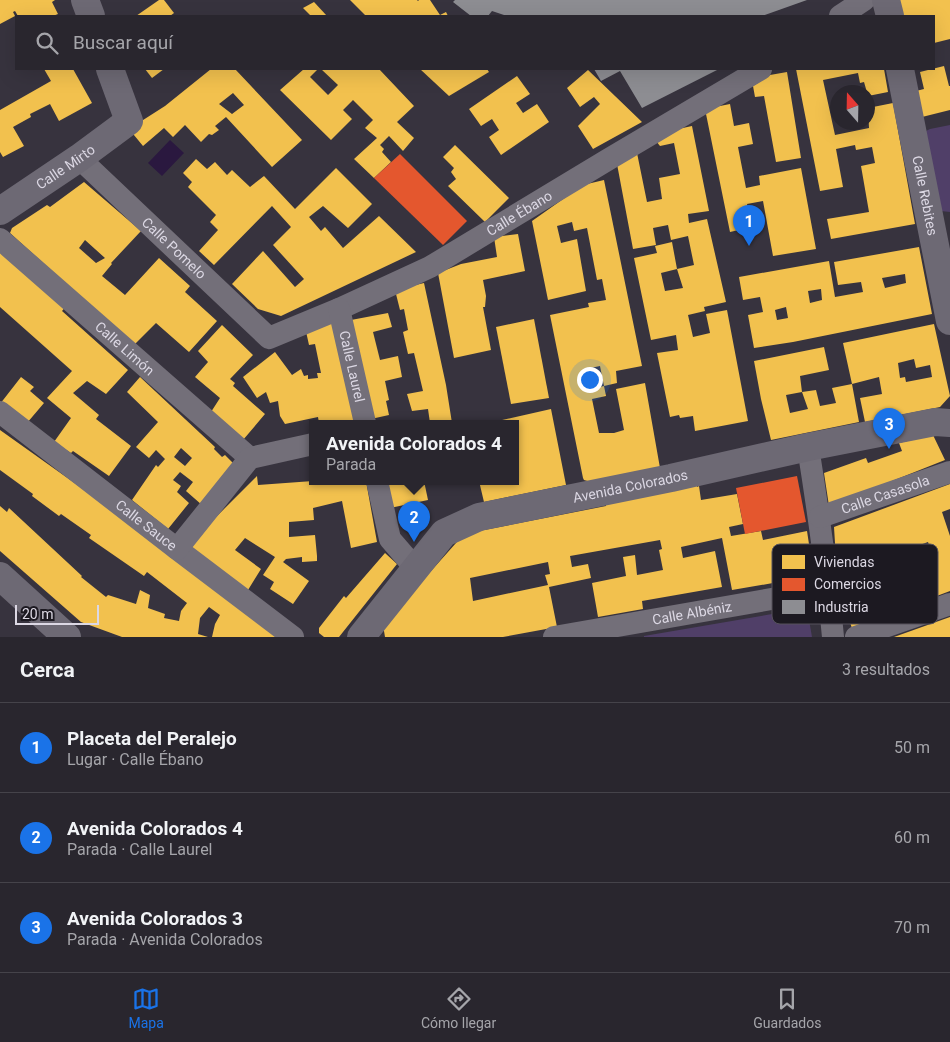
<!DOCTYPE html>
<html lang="es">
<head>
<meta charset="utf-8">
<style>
  body { margin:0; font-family:Roboto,sans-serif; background:#312e36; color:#f1f3f6 }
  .compass { position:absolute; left:830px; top:85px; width:45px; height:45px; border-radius:50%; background:#29262e; box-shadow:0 5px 20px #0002; rotate:340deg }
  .scale { position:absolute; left:15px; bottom:12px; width:84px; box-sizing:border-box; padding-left:5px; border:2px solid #dcd8e4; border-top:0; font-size:14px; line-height:18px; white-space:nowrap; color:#dcd8e4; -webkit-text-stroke:4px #1c1921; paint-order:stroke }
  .you { position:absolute; left:589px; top:379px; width:18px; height:18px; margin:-12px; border:4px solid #fff; border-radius:50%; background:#1a73e8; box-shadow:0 0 0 8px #1a73e833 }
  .badge { display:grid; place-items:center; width:32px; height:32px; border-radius:50%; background:#1a73e8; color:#fff; font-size:16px; font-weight:700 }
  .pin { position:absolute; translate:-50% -41px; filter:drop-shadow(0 1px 2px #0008) }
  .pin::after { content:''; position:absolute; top:26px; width:18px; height:15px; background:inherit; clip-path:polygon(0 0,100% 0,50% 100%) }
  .popup { position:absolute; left:309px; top:420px; width:210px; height:65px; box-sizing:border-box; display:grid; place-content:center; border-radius:0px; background:#29262e; filter:drop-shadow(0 1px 4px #0005); font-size:16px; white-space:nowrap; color:#a5a5aa }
  .popup b { font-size:19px; color:#f1f3f6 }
  .popup::after { content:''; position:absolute; left:50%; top:100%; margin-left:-10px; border:10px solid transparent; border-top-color:#29262e }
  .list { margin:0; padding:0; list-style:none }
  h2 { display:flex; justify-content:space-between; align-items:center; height:65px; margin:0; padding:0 20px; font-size:21px }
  h2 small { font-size:16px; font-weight:400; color:#a5a5aa }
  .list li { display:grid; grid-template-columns:32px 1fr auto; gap:15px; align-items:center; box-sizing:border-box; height:90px; padding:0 20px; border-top:1px solid #45434a }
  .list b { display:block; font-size:19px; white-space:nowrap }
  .list p { margin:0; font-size:16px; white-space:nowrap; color:#a5a5aa }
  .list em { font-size:16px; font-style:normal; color:#a5a5aa }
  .icon { flex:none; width:28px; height:28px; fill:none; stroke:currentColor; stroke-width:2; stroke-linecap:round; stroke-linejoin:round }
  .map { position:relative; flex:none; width:950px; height:637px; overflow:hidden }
  .search { position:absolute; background:#29262e; box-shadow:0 5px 20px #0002; left:15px; right:15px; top:15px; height:55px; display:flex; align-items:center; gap:12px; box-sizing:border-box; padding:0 18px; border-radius:0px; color:#a5a5aa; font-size:19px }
  .sheet { height:335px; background:#29262e }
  nav { display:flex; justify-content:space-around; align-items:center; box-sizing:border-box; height:70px; border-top:1px solid #45434a; background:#29262e; font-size:14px; color:#a5a5aa }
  nav a { display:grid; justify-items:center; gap:2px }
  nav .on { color:#1a73e8 }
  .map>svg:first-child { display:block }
</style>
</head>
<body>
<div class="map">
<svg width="950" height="637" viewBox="0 0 950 637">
  <rect width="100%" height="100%" fill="#37333e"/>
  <g fill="#503f68">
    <path d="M950,125V212L941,211L926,131L930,129Z"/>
    <path d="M807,608L812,637H644V636Z"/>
  </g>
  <path fill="#2a183f" d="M170,140L184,153L162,176L148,163Z"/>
  <g fill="#f2c14e" fill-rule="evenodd">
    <path d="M0,0H55L52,2L58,14L53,16H18L15,11L13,12L15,16L0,24Z"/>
    <path d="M159,0H164L174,13L170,16H136Z"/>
    <path d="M350,0H417L418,1L419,0H430L440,15L446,12L448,16H366Z"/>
    <path d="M893,0H950V39L934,43V16H897Z"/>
    <path d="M314,2L327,16H311L303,8Z"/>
    <path d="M944,66L949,86H950V110L918,118L912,92L924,89L920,72Z"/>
    <path d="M44,69H73L92,103L59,121L50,104L30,114L31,117L13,127L24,146L3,157L0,152V110L51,81Z"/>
    <path d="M145,69H164L152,78Z"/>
    <path d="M211,69H235L302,140L272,167L226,117L215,126L219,130L212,135L209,134L201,142L185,125L173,137L164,128L143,146L129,129L165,106ZM233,93L244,105L232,114L219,104Z"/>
    <path d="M304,69H318L310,77L328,95L338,85L321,69H379L414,106L397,122L414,138L403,151L389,136L380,145L384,149L382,152L391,162L374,178L354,159L377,138L365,128L373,120L353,100L343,110L352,119L331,140L280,90Z"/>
    <path d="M420,69H487L489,72L449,96Z"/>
    <path d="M796,69H884L888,92L868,96L864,82L860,83L858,73L823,80L835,135L869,128L868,108L893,103L915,224L831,239L827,219L869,212L861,166L875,163L872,147L856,150L855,145L836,149L843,187L820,191Z"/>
    <path d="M588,70L642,122L593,149L578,126L600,104L594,97L580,107L567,88Z"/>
    <path d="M787,72L801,158L776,162L764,96L755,97L753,86L770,75Z"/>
    <path d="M517,76L530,94L516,103L523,113L537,104L549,122L501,155L489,137L499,130L492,119L481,126L469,109Z"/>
    <path d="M730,104L734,126L749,123L753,144L738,147L746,188L760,185L759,176L801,168L816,249L773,256L763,201L747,204L752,227L730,232L705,109Z"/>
    <path d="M692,126L709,211L688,214L689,223L707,219L726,302L704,307L705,311L688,315L693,337L710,333L706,314L727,310L748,421L695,431L693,416L680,418L679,415L670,417L657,353L678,350L676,335L651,340L634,258L657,253L655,246L672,242L677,269L661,273L665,291L683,288L677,269L694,265L688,236L671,240L668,225L653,228L656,245L633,249L617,164L637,153L647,202L662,199L659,178L680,174L674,143L660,146L656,141L669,131Z"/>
    <path d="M455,145L509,198L485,222L448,186L456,179L451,172L454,168L443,157Z"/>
    <path d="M196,159L207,169L215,162L227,175L232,170L250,187L264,176L295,209L336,168L372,204L348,228L323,206L309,217L321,231L325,227L343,248L379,216L416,252L281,316L258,309L232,284L263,251L295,287L304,279L273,245L291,227L272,206L214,265L199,251L218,230L210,222L216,215L188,187L192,182L183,173Z"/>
    <path d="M604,180L642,366L616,371L617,383L604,386L600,366L586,369L590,389L604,386L606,396L592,399L599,433H614L624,430L616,389L645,383L660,468L591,482L584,480L583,478L550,315L589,307L588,303L606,300L602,279L597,280L587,228L574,231L572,222L557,226L561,243L577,239L586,291L548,300L532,221L583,185Z"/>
    <path d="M84,182L141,231L111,263L112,264L102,276L125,295L159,258L190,286L185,292L217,321L189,352L156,323L134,345L10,233L12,228L47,205L50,207ZM85,240L105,258L96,263L79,248Z"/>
    <path d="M518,234L525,271L483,280L486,296L485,307H483L491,350L454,358L438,273L461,264L497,257L494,237Z"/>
    <path d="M919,247L932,314L793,342L754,348L748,315L763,312L760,297L743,300L739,277L829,261L835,297L863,292L861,282L838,285L834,262ZM905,274L906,283L885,288L882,278ZM821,289L822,300L810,303L808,291ZM786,307L788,318L777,320L775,310Z"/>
    <path d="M0,248L67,305L62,311L128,370L106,394L87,381L73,393L99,415L96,419L131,446L109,476L73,451L71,453L54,442L71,418L47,398L72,371L0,307Z"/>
    <path d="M424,283L446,385L452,423H430L428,409L412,411L407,394L423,391L414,353L408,354L403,332L408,330L404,309L400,310L395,290Z"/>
    <path d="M388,313L392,327L373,332L380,360L398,356L402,377L385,381L389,400L386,401L389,415L371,419L351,320Z"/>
    <path d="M334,319L355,421L347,423H319L318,417L285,424L280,416L278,401L270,403L266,392L257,398L243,377L275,352L292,375L301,369L304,376L308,375V379L318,378L317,373H321L315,344L309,345L305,327Z"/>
    <path d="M534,319L549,398L511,404L496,327Z"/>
    <path d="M934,324L950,396L940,407L865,422L860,398L882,394L879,377L852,384L859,422L771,440L761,399L754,361L824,347L829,370L800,376L802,392L816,390L820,406L836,403L832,388L852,384L843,343ZM914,359L916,368L930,365L932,377L906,382L905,377L900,378L898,363ZM802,392L808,409L790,413L786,395Z"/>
    <path d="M222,325L253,355L230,379L235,383L233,386L265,414L243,440L211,412L220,398L195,377L208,362L198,351Z"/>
    <path d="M21,377L34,387L30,391L44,403L27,423L0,404Z"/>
    <path d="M140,377L215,447L214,449L222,457L225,455L236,466L202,505L186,491L193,482L180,472L173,480L181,486L177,492L189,503L168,529L132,500L156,465L158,467L165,459L156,450L149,458L136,447L158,422L127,392ZM181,448L192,458L185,466L174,457Z"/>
    <path d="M551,409L566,485L484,502L479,481H515V423L493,422Z"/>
    <path d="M0,430L111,509L286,637H212L215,624L220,615L209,607L200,618L198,634L208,637H122L81,622L0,551V506L7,512L9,508L82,576L81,577L106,597L108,595L136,604L140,590L150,595L148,608L165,614L164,618L179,621L181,611L187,603L147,572L144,576L89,538L91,535L61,514L59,516L32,496L33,494L0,470Z"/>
    <path d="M933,435L945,460L829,506L824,473L866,458L868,463L902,451L899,443Z"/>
    <path d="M313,453V474L309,469V454Z"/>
    <path d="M257,476L258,485L313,481H366L377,542L351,548L342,501L313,508L314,520L289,522V537L315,535L317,556V561L302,562V557L286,559L283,562L309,581L293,604L270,589L274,582L263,575L275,557L245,538L235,550L261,569L248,590L188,549L214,519Z"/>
    <path d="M385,481H424L428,500L390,508Z"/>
    <path d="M697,483V487L699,486L701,500L737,494L743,524L729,527L731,536L761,531L763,540L807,531L814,577L774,585L773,583L732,590L722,538L681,547L683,558L715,551L722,587L642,601L643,609L598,617L592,583L626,576L623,557L635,555L637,575L663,570L659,550L662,549L660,540L570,556L572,567L588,564L591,578L549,587L557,627L503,637H385L383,625L464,534L606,506V502ZM548,562L550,574L545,575L548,585L473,601L470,578Z"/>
    <path d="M950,484V509L942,512L950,536V591L852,628L840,596L841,588L866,579L871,592L908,580L901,559L918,553L921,563L934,559L928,542L881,559L876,546L866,550L870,563L837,575L834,527Z"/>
    <path d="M385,553L397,564L339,637H324L319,633V628L344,596L346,598Z"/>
    <path d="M950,617V637H894Z"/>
  </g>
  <g fill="#e4572e">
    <path d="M400,154L467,221L443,245L374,178Z"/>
    <path d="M797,476L806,522L745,534L736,488Z"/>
  </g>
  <g fill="#8d8d92">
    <path d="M455,0H807L762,16H507L492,11L488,16H471L453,2Z"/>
    <path d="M594,69H719L642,108L620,71L601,81Z"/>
  </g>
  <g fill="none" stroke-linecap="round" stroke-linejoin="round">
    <g stroke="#736f79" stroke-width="22">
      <path d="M840,16L864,0"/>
      <path id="s1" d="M79,158L269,338L339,309L430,267L609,159L761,69"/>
      <path id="s2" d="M0,239L250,458"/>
      <path id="s3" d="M339,309L365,423"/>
      <path id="s4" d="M0,412L177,549L293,637"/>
      <path d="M808,447C818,510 827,573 833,637"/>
      <path d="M377,481L390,539L416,569"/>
      <path id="s5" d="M820,517L950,472"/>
      <path d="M177,549L250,458L313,444"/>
      <path id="s6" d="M554,637L829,589"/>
      <path d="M856,637L950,604"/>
    </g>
    <g stroke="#6d6974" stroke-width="28">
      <path d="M85,0L91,16"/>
      <path d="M886,0L890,16"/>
      <path id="s7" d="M900,69L950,321"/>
      <path id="s8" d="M0,211L79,158L129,121L110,69"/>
      <path d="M0,576L67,637"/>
      <path id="s9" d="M361,637L444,533L479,517L671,478L808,447L935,422L950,423"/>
    </g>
  </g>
  <g text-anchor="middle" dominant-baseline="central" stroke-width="5" stroke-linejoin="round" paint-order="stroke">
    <g font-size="14" fill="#dcd8e4" stroke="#1c1921">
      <text stroke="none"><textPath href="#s8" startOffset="79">Calle Mirto</textPath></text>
      <text stroke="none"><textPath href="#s7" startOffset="129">Calle Rebites</textPath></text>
      <text stroke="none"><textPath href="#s1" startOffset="542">Calle Ébano</textPath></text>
      <text stroke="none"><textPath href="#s1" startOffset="131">Calle Pomelo</textPath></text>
      <text stroke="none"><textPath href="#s2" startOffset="166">Calle Limón</textPath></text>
      <text stroke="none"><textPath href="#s3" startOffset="59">Calle Laurel</textPath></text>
      <text stroke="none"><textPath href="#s9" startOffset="326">Avenida Colorados</textPath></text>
      <text stroke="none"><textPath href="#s5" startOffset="69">Calle Casasola</textPath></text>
      <text stroke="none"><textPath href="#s4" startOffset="185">Calle Sauce</textPath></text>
      <text stroke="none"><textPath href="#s6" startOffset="140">Calle Albéniz</textPath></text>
    </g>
  </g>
  <rect x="772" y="544" width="166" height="80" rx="8" fill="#1c1921" stroke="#56525c" stroke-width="1"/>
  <rect x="782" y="555" width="23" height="14" fill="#f2c14e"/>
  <rect x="782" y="578" width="23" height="13" fill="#e4572e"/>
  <rect x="782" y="600" width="23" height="14" fill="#8d8d92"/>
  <g font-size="14" fill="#dcd8e4">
    <text x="814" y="567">Viviendas</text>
    <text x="814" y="589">Comercios</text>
    <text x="814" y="612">Industria</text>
  </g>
</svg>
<svg class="compass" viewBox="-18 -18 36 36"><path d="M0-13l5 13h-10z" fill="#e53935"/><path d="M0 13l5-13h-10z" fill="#a5a5aa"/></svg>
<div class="scale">20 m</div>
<div class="you"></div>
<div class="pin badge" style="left:749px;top:246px">1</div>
<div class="pin badge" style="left:414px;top:542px">2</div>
<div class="popup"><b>Avenida Colorados 4</b>Parada</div>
<div class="pin badge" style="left:889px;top:449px">3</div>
<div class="search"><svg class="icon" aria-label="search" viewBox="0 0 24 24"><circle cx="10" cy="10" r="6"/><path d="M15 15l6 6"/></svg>Buscar aquí</div>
</div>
<section class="sheet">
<h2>Cerca<small>3 resultados</small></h2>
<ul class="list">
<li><span class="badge">1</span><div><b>Placeta del Peralejo</b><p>Lugar · Calle Ébano</p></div><em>50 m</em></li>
<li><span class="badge">2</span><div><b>Avenida Colorados 4</b><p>Parada · Calle Laurel</p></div><em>60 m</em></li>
<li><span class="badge">3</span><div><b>Avenida Colorados 3</b><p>Parada · Avenida Colorados</p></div><em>70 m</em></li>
</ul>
</section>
<nav>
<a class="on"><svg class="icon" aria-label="map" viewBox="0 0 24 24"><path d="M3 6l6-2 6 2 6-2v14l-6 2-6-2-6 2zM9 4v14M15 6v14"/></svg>Mapa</a>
<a><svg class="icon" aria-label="directions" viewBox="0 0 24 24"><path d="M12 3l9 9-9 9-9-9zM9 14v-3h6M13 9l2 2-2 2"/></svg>Cómo llegar</a>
<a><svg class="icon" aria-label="saved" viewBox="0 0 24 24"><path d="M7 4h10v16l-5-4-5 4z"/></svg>Guardados</a>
</nav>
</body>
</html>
